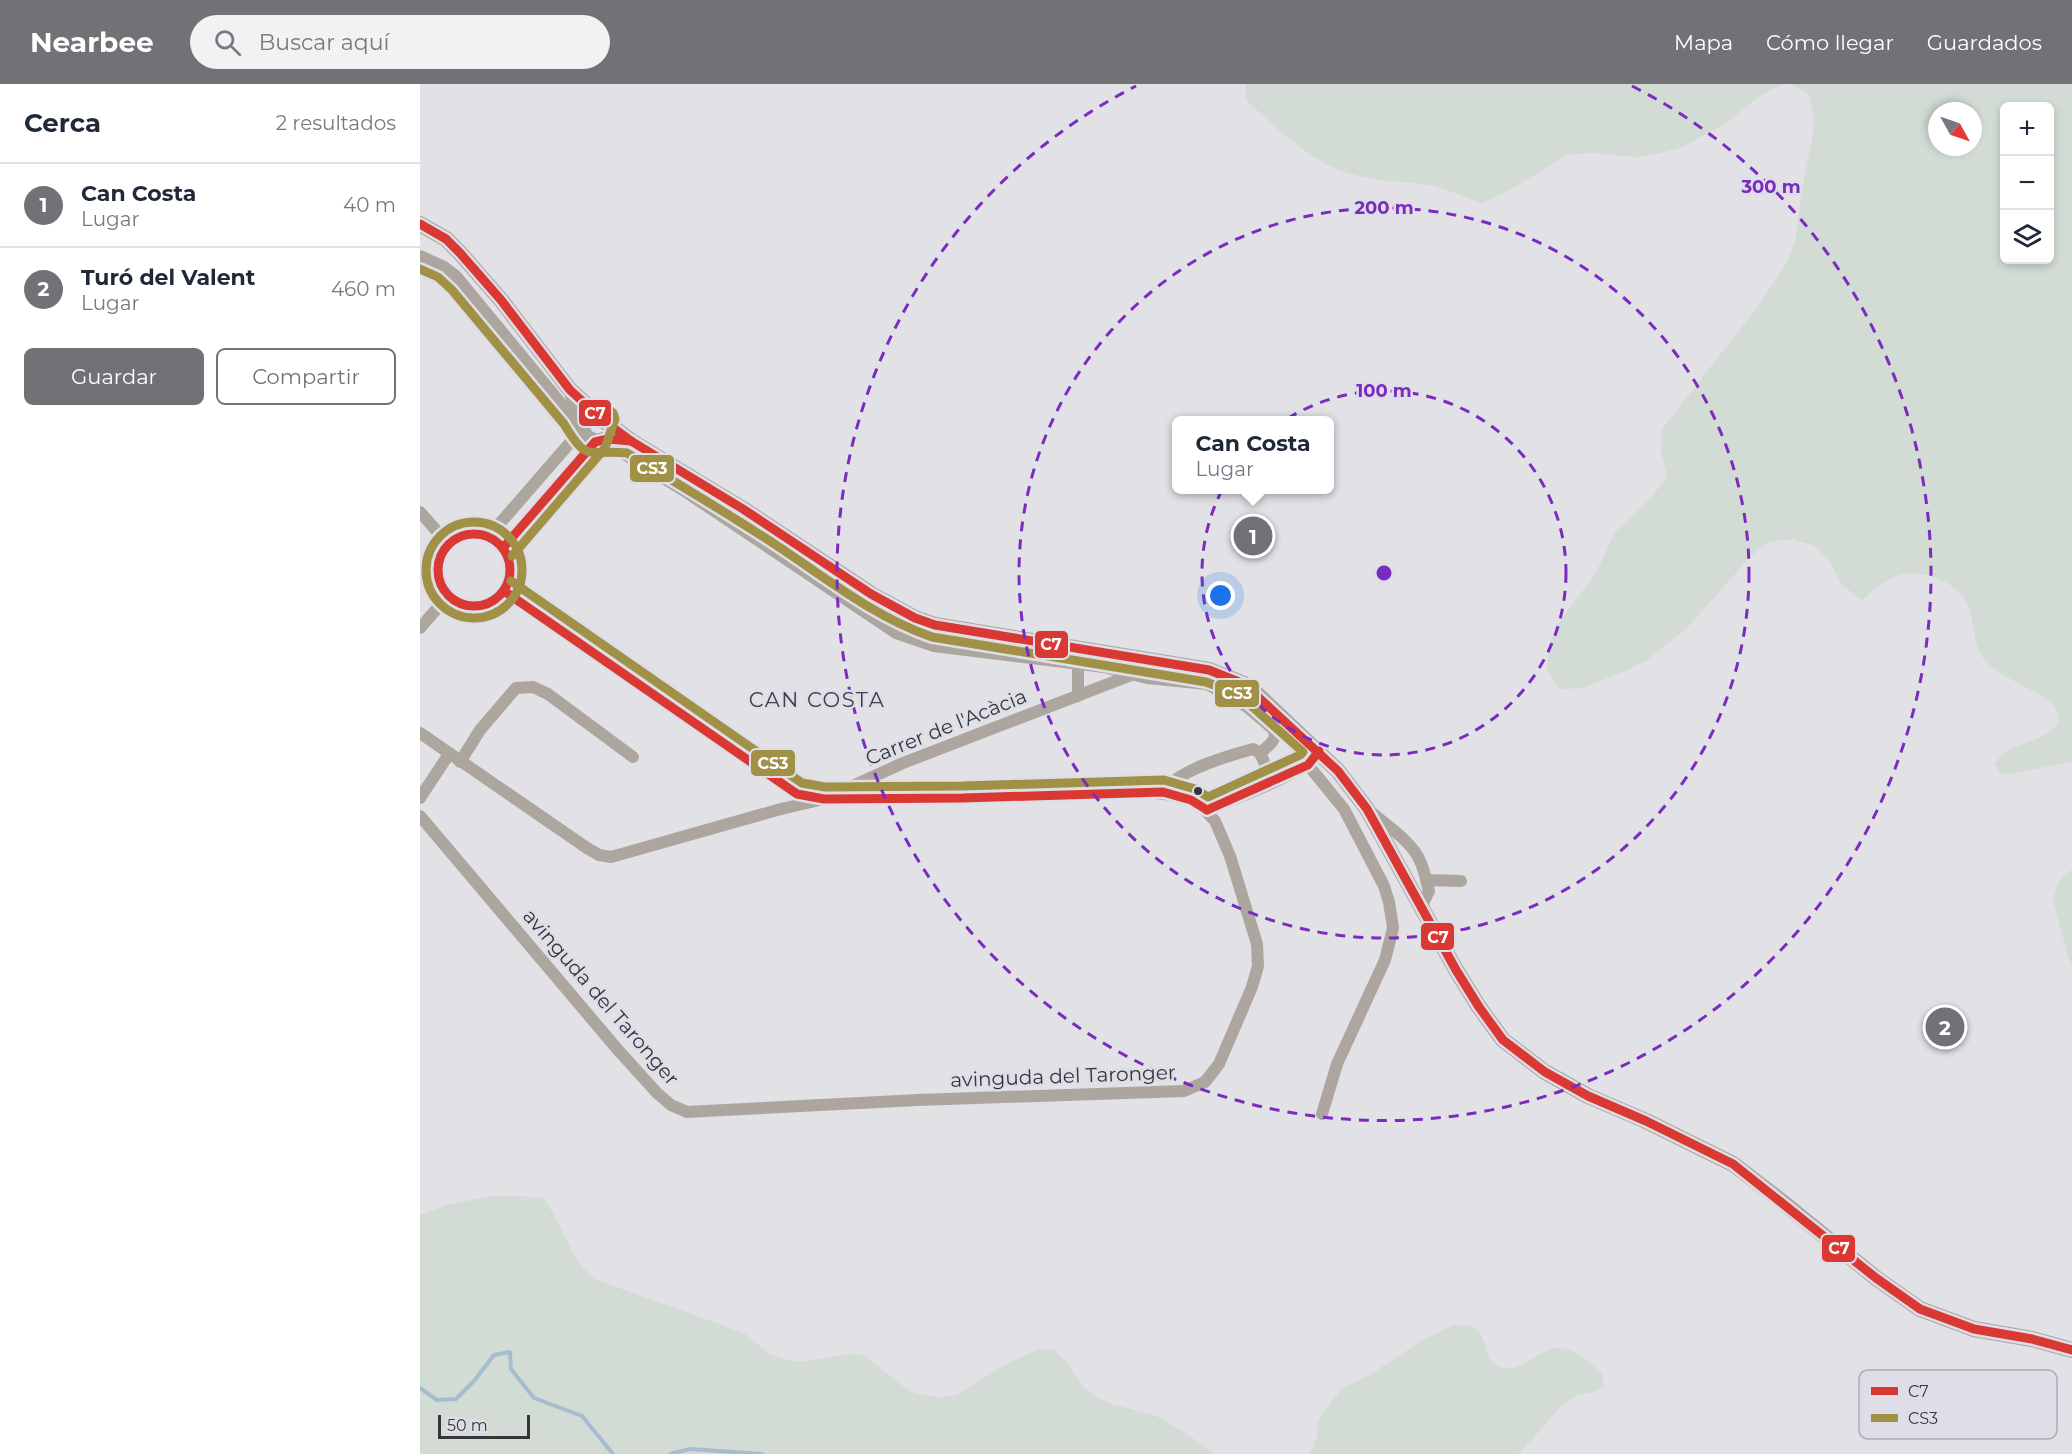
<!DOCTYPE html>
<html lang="es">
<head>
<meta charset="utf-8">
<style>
  body { margin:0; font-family:Montserrat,sans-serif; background:#f2f2f3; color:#1f2937 }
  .controls { position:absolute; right:18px; top:18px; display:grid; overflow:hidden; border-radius:9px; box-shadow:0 3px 9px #0003 }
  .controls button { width:54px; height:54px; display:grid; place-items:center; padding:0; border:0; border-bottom:2px solid #e0e1e3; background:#fff; color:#1f2937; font:30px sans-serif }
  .compass { position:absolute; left:1508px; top:18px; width:54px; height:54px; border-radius:50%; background:#fff; box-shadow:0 3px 9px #0003; rotate:130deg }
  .scale { position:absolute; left:18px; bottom:15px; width:92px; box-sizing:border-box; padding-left:6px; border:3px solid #36363a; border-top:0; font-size:16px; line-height:21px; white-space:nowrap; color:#36363a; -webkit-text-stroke:4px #dedee9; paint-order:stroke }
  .you { position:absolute; left:801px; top:512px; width:21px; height:21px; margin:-15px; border:4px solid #fff; border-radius:50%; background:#1a73e8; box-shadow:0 0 0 9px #1a73e833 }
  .badge { display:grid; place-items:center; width:39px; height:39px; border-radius:50%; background:#727276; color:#fff; font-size:20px; font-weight:700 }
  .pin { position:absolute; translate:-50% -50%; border:3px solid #fff; box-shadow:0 2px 6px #0006 }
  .popup { position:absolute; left:752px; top:332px; width:162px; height:78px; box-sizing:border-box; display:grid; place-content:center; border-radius:9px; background:#fff; filter:drop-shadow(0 2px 4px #0005); font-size:20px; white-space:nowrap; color:#747a83 }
  .popup b { font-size:22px; color:#1f2937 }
  .popup::after { content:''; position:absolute; left:50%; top:100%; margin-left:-12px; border:12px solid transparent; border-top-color:#fff }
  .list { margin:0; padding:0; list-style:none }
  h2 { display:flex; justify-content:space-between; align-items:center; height:78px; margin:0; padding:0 24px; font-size:26px }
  h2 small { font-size:20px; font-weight:400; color:#747a83 }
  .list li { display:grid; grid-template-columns:39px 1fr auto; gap:18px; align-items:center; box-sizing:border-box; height:84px; padding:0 24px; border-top:2px solid #e0e1e3 }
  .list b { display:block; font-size:22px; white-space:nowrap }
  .list p { margin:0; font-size:20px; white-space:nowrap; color:#747a83 }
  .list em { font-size:20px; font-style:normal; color:#747a83 }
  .actions { display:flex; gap:12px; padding:18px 24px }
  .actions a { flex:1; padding:14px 0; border:2px solid #727276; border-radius:9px; text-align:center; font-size:21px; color:#727276 }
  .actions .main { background:#727276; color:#fff }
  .icon { flex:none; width:33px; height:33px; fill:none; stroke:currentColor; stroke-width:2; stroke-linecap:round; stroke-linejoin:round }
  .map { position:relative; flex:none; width:1652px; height:1370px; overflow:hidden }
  header { display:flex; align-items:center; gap:36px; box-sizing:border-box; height:84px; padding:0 30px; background:#727276; color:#fff }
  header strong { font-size:28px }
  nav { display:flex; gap:33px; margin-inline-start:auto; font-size:21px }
  .search { width:420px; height:54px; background:#f2f2f3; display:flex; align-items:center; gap:15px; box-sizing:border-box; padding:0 21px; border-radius:33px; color:#747a83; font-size:22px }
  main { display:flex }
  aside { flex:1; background:#fff }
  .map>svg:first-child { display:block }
</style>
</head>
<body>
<header>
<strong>Nearbee</strong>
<div class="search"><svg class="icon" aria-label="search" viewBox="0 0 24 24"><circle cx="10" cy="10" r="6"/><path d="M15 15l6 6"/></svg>Buscar aquí</div>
<nav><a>Mapa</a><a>Cómo llegar</a><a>Guardados</a></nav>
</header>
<main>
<aside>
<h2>Cerca<small>2 resultados</small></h2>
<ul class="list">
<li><span class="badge">1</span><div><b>Can Costa</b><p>Lugar</p></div><em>40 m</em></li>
<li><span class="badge">2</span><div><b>Turó del Valent</b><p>Lugar</p></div><em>460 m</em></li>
</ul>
<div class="actions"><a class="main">Guardar</a><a>Compartir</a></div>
</aside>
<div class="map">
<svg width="1652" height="1370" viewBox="0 0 1652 1370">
  <rect width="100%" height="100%" fill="#e1e1e6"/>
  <g fill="#d2dbd4" fill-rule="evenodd">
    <path d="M826,0H1363L1341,11L1306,39L1262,63L1238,70L1217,73L1170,69L1147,71L1088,107L1062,119C1046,114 1030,106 1013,102C983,96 951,98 922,87C890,76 851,39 826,16Z"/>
    <path d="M1370,0H1652V677L1592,690L1580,689L1574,680C1577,677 1580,672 1583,670C1603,655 1621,661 1640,637C1638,633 1638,627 1635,624C1623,606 1582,597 1564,575C1551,560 1556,536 1547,519C1536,497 1503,485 1480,491C1465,494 1453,507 1442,516L1422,501L1410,478L1393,461L1372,455L1349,458L1332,471L1266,545L1227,576L1207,586L1163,604L1140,605L1127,586L1129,562L1140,537L1173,493L1184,473L1194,449L1232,413L1247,392L1241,369L1242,345L1336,225L1366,180L1375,157L1386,82L1392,58L1394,32L1388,9ZM1584,22H1630V176H1584ZM1517,27H1553V63H1517Z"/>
    <path d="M1652,786V885L1633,818C1635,805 1640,792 1652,786Z"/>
    <path d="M72,1112L122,1113C143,1139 149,1174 174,1195L324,1249L349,1270L364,1275L381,1278L428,1270L444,1271L489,1307L504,1311L520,1313L535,1312L590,1278L619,1265L634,1266L645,1276L662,1301L673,1311L689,1319L736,1332L763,1347L794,1370H0V1131L26,1121Z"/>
    <path d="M1034,1241H1051C1054,1244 1059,1247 1061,1251C1066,1259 1065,1269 1071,1277C1093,1299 1116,1264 1139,1264C1154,1264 1171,1280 1182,1289L1184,1303L1171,1309L1158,1311L1144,1319L1099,1370H889L893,1365L897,1352L898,1336L922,1304L950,1291L1004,1255Z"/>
  </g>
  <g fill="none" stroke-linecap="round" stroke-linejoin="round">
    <g stroke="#a6bdce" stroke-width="4">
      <path d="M0,1304L17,1316L36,1315L54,1297L74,1271L90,1268L91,1285L114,1314L162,1332L193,1370"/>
      <path d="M250,1370L270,1365L342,1370"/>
    </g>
    <g stroke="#aca69e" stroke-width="12">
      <path d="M0,172L24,183L36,192L162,345L68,453"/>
      <path d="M181,356L266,408L476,549L514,562L684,583L727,594L787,600L826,622L853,645C859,656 848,662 840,669"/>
      <path d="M0,428L28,460"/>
      <circle cx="54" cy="486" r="36"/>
      <path d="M83,464L175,358"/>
      <path d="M0,544L28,512"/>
      <path d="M658,581V612"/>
      <path d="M0,649L167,764L179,771L191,773L361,725L404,715L483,679L714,590"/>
      <path d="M840,669L853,698"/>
      <path d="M40,678L60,646L96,604L113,603L128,610L213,673"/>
      <path d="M888,681L924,725L964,802L969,818L973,844L965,876L917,980L902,1030"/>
      <path d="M743,708C758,686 807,672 833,665L840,669"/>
      <path d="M0,714L29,670"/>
      <path d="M787,726C811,716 878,692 893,674"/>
      <path d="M952,729C968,742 987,755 997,771C1004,782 1006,796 1009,807L1001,823"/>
      <path d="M0,732L198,966L237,1009L251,1021L267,1028L498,1016L764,1007L785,998L799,980L832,903L838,882L837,860L810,772L795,737L779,720L760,712L727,708L543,714L404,715L377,710L84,507"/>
      <path d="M1006,796L1041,797"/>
    </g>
    <g stroke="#aba69e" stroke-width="16">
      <path d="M0,140L26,155L40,169L81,216L150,306L183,336L211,357L323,425L451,510L495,534L515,541L789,586L824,600L839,612L918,687L947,725L1036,886L1059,923L1083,956L1125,988L1168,1012L1226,1037L1313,1080L1360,1116L1456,1194L1500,1225L1554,1245L1612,1255L1652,1266"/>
      <path d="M153,312L161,330L162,345L166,353L175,358L188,355L209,357"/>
    </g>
    <g stroke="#dedee9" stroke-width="14">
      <g id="bus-1">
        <path d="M0,140L26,155L40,169L81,216L150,306L183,336L211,357L323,425L451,510L495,534L515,541L789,586L824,600L918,687L947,725L1036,886L1059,923L1083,956L1125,988L1168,1012L1226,1037L1313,1080L1456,1194L1500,1225L1554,1245L1612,1255L1652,1266"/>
        <circle cx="54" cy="486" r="36"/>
        <path d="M83,464L175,358L188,355L211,357"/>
        <path d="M84,507L377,710L404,715L543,714L743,708L771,716L787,726"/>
        <path d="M787,726L888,681L899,667"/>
      </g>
    </g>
    <g stroke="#dedee9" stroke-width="14">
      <g id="bus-2">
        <path d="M0,185L18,193L32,206L144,340C168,380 167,365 207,369C258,400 309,430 359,463C407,495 456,534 512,553L786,598L818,610L883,668L880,671L788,713L775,705L744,696L543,702L405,703L382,699L91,497"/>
        <circle cx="54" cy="486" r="48"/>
        <path d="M92,472L185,364L195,335L193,329L182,319"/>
      </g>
    </g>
    <use href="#bus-1" stroke="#da3832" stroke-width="9"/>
    <use href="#bus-2" stroke="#a19146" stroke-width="9"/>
  </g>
  <g fill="none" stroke="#7b2cbf" stroke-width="3" stroke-dasharray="10 8">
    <circle cx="964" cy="489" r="182"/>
    <circle cx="964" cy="489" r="365"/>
    <path d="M1212 2A547 547 0 1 1 716 2"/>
  </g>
  <circle fill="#36363a" stroke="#dedee9" stroke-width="2" cx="778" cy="707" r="5"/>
  <g text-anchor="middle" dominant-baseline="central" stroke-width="5" stroke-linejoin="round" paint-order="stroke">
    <g font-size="20" fill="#36363a" stroke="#dedee9">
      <text transform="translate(526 643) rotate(-22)">Carrer de l'Acàcia</text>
      <text transform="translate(181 913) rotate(49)">avinguda del Taronger</text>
      <text transform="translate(643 992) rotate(-2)">avinguda del Taronger</text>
    </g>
    <g font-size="21" letter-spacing="1.5" fill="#3f3f48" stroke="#dedee9">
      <text x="397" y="615">CAN COSTA</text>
    </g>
  </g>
  <rect x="1439" y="1286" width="198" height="69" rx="9" fill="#dedee9" stroke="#acacb4" stroke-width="1.5"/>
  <rect x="1451" y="1303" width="27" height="8" fill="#da3832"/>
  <rect x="1451" y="1330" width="27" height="8" fill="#a19146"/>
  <g font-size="16" fill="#36363a">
    <text x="1488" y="1313">C7</text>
    <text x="1488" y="1340">CS3</text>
  </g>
  <circle cx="964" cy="489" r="9" fill="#7b2cbf" stroke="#dedee9" stroke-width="3"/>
  <g font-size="18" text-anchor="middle" font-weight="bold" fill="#7b2cbf" stroke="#dedee9" stroke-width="5" stroke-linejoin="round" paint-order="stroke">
    <text x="1351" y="109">300 m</text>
    <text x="964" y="130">200 m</text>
    <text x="964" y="313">100 m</text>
  </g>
  <g stroke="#dedee9" stroke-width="2">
    <rect x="158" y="315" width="34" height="28" rx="6" fill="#da3832"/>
    <rect x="209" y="370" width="46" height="29" rx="6" fill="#a19146"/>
    <rect x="614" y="546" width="35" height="29" rx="6" fill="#da3832"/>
    <rect x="794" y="595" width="46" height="29" rx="6" fill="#a19146"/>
    <rect x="330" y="665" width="46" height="28" rx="6" fill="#a19146"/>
    <rect x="1000" y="838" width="35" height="29" rx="6" fill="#da3832"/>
    <rect x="1401" y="1150" width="35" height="29" rx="6" fill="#da3832"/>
  </g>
  <g font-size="16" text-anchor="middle" font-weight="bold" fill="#fff">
    <text x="175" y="335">C7</text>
    <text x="232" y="390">CS3</text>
    <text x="631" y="566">C7</text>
    <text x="817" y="615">CS3</text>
    <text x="353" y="685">CS3</text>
    <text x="1018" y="859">C7</text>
    <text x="1419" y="1170">C7</text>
  </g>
</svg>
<div class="controls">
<button>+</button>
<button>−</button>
<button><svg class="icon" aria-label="layers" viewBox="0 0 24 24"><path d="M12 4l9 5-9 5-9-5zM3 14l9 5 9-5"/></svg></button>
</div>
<svg class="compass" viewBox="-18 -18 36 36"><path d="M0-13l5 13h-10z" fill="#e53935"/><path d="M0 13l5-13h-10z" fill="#747a83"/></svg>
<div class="scale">50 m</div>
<div class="you"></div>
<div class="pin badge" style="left:833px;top:452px">1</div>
<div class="popup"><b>Can Costa</b>Lugar</div>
<div class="pin badge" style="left:1525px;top:943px">2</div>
</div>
</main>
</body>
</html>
